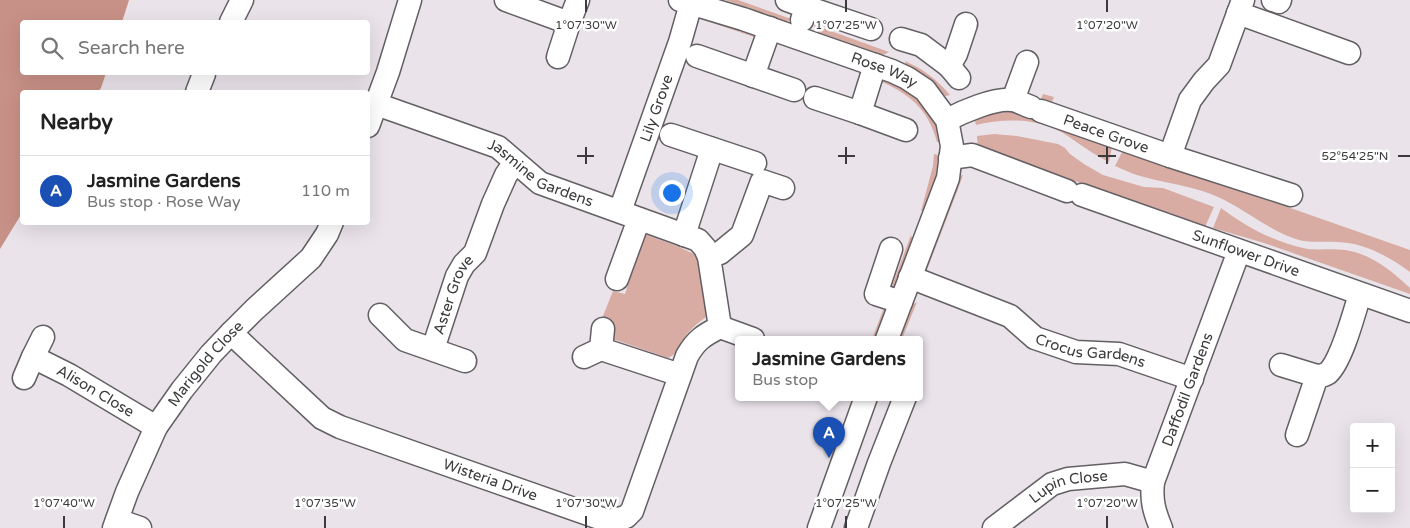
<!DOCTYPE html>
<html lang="en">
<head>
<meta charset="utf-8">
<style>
  body { margin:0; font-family:"Varela Round",sans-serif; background:#f6f6f6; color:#222 }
  .controls { position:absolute; right:15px; bottom:15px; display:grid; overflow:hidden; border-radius:5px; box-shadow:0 5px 20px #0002 }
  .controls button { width:45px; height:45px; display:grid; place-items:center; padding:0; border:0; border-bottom:1px solid #e0e0e0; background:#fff; color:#222; font:25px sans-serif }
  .you { position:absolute; left:671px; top:192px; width:18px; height:18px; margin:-12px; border:4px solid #fff; border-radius:50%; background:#1a73e8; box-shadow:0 0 0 8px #1a73e833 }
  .badge { display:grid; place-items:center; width:32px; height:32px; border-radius:50%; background:#ea580c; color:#fff; font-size:16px; font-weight:700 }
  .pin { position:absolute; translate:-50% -41px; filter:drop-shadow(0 1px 2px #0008) }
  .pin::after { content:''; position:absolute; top:26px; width:18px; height:15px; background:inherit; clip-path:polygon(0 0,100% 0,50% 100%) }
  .popup { position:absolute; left:735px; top:336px; width:188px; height:65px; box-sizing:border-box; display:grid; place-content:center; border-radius:5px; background:#fff; filter:drop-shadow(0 1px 4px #0005); font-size:16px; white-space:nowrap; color:#767676 }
  .popup b { font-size:19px; color:#222 }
  .popup::after { content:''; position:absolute; left:50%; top:100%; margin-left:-10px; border:10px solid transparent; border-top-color:#fff }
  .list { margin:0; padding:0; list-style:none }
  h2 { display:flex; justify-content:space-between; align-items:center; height:65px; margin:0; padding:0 20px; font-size:21px }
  h2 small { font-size:16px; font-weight:400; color:#767676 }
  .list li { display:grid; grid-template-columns:32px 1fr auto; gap:15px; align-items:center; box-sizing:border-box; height:70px; padding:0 20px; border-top:1px solid #e0e0e0 }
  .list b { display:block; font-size:19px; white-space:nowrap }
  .list p { margin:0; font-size:16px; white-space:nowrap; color:#767676 }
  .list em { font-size:16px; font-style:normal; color:#767676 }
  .icon { flex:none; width:28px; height:28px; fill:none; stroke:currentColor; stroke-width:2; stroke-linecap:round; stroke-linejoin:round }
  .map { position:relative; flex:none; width:1410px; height:528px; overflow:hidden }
  .search { position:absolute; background:#fff; box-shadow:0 5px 20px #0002; left:20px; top:20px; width:350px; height:55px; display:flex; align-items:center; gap:12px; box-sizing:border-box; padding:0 18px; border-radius:5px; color:#767676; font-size:19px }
  .panel { position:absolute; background:#fff; box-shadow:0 5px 20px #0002; left:20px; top:90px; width:350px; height:135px; border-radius:5px }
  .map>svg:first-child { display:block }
</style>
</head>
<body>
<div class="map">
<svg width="1410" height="528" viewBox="0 0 1410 528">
  <rect width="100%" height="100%" fill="#eae4ea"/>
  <g fill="#d8aca3">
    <path d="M725,0H738L791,19L787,22Z"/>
    <path d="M713,18L756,34L757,38L701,19Z"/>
    <path d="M814,25L889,52L883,55L815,31Z"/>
    <path d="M905,61C925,70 936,79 950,95L945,96C933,82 921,75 906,67Z"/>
    <path d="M881,78C916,94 932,101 941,142H937C928,108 909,94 878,80Z"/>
    <path d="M1043,94L1054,97L1050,107L1112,147L1109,162C1092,154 1079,143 1063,133C1036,118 1005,118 976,125L974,117L1040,101Z"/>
    <path d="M994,134L1017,136L1058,144L1065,148L1070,154L1084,164L1103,175L1144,187L1163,188L1214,207L1205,227L1170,213L1131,202L1024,162L978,150L977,136Z"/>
    <path d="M1122,152L1279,204L1410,250V272C1388,256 1365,243 1337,242C1324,241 1311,243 1299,240C1269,231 1245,209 1218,197C1194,186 1169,184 1144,177C1134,175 1125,170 1115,166Z"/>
    <path d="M934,154L938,155L936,177L925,210L921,211L933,166Z"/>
    <path d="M963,175L958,189L925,275V265L956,177Z"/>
    <path d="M1221,208C1245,226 1272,241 1303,248C1316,251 1331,248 1345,250C1371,254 1391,270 1410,288V294L1264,243L1213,228Z"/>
    <path d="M644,234L677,246L696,255L706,302V317C698,323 691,328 685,337C678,348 681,351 668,358L613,339L601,321L613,291L625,294Z"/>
    <path d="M911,235L913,241L895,290L890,291Z"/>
    <path d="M917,302L902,339H898L910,306Z"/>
    <path d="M885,305L887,311L877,339H872Z"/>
  </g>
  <path fill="#c89187" d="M0,0H129L122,22H22V72L106,73L101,88L98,92H22V213L0,249Z"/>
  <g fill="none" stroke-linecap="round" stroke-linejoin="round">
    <g stroke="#635f63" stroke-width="25">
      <g id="minor">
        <path d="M506,0L569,23L578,0"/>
        <path id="s1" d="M680,0L743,19L892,71L907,78L925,90L947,120L952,146L948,178L887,339"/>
        <path d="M787,0L806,7L802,20"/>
        <path d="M1243,0L1219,65L1204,81L1190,100L1170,156L1291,195"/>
        <path d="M1273,0L1279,2L1280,0"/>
        <path d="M806,7L871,29"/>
        <path d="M1238,13L1349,53"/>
        <path d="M231,22L242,0"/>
        <path d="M901,39L921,45L949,66L959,78"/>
        <path d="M697,56L794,90"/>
        <path d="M558,57L569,23"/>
        <path d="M949,66L956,54L966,24"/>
        <path d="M753,76L770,28"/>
        <path d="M197,92L204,74"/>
        <path d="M815,98L860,113L875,65"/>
        <path d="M1013,100L1027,62"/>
        <path id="s2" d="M376,104L498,147L540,183L698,240L705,248L709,257L720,327"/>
        <path id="s3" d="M1041,111L1170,156"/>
        <path d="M860,113L906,130"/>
        <path d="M947,120C962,112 994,98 1012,100C1018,101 1025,105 1031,107"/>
        <path d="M368,126L388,72L410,0"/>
        <path d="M671,135L755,163"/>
        <path d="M950,158L972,155L1067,191"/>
        <path id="s4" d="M1082,195L1410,311"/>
        <path id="s5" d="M620,211L680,42L692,0"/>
        <path d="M684,235L712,149"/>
        <path d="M891,249L876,294L901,302"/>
        <path d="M709,257L720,253L742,235L762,181L783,188"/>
        <path id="s6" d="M910,277L1010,316L1035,338L1076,352L1119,354L1192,379"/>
        <path d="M617,279L639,219"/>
        <path d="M380,315L405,340L465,361"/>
        <path d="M720,327L753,339"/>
        <path id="s7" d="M231,333L322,418L340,427L608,521L626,517L632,511L687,356C696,340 704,335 720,327"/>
        <path id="s8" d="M433,349L457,276L464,264L475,253L493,204L506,175L515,162"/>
        <path d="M601,349L680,375"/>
        <path d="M33,357L43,337"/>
        <path d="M584,357L601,349L603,329"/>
        <path d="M1281,365L1317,376"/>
        <path id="s9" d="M24,378L33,357L69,375L156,427"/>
        <path d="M1297,435L1317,376C1321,376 1325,375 1328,373C1342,360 1354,313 1360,294"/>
        <path d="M117,520L140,528"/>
        <path id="s10" d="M114,528L127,492L156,427L182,390L211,354L231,333L254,310L311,258L327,234L332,222"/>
        <path d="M819,528L866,397"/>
        <path d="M856,528L879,463L905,397"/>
        <path id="s11" d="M994,528L1052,484L1068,479L1125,474L1153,482"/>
        <path id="s12" d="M1161,528C1154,511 1151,500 1153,482L1239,251"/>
      </g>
    </g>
    <use href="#minor" stroke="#fff" stroke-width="22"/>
  </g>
  <path fill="none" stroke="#3c3a3c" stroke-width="2" d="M586,0V12M846,0V12M1107,0V12M586,147V164M846,147V164M1107,147V164M577,156H594M838,156H855M1098,156H1116M1398,156H1410M64,516V528M325,516V528M586,516V528M846,516V528M1107,516V528"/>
  <g text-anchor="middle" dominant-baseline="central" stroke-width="5" stroke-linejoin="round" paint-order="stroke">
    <g font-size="15" fill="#3c3a3c" stroke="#fff">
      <text stroke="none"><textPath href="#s1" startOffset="216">Rose Way</textPath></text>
      <text stroke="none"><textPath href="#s5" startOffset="109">Lily Grove</textPath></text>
      <text stroke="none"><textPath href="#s3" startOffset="69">Peace Grove</textPath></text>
      <text stroke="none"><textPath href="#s2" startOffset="180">Jasmine Gardens</textPath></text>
      <text stroke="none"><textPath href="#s4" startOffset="174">Sunflower Drive</textPath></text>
      <text stroke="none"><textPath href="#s8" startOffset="58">Aster Grove</textPath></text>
      <text stroke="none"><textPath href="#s6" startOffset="198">Crocus Gardens</textPath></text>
      <text stroke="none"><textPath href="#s10" startOffset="190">Marigold Close</textPath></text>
      <text stroke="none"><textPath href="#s12" startOffset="146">Daffodil Gardens</textPath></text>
      <text stroke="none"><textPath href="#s9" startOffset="94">Alison Close</textPath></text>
      <text stroke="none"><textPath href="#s7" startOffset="304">Wisteria Drive</textPath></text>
      <text stroke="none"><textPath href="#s11" startOffset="88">Lupin Close</textPath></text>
    </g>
  </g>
  <g font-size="12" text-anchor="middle" fill="#3c3a3c" stroke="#fff" stroke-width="5" stroke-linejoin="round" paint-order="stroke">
    <text x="586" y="29">1°07'30"W</text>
    <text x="846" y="29">1°07'25"W</text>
    <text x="1107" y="29">1°07'20"W</text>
    <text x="1355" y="160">52°54'25"N</text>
    <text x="64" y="507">1°07'40"W</text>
    <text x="325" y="507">1°07'35"W</text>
    <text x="586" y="507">1°07'30"W</text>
    <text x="846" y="507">1°07'25"W</text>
    <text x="1107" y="507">1°07'20"W</text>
  </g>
</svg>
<div class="controls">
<button>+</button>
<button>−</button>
</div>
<div class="you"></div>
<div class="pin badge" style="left:829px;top:458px;background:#1a4fb4">A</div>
<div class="popup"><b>Jasmine Gardens</b>Bus stop</div>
<div class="search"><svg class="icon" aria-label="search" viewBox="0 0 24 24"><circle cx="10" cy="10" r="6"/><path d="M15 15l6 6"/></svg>Search here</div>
<section class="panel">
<h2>Nearby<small></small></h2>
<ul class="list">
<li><span class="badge" style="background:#1a4fb4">A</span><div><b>Jasmine Gardens</b><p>Bus stop · Rose Way</p></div><em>110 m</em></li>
</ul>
</section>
</div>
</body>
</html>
